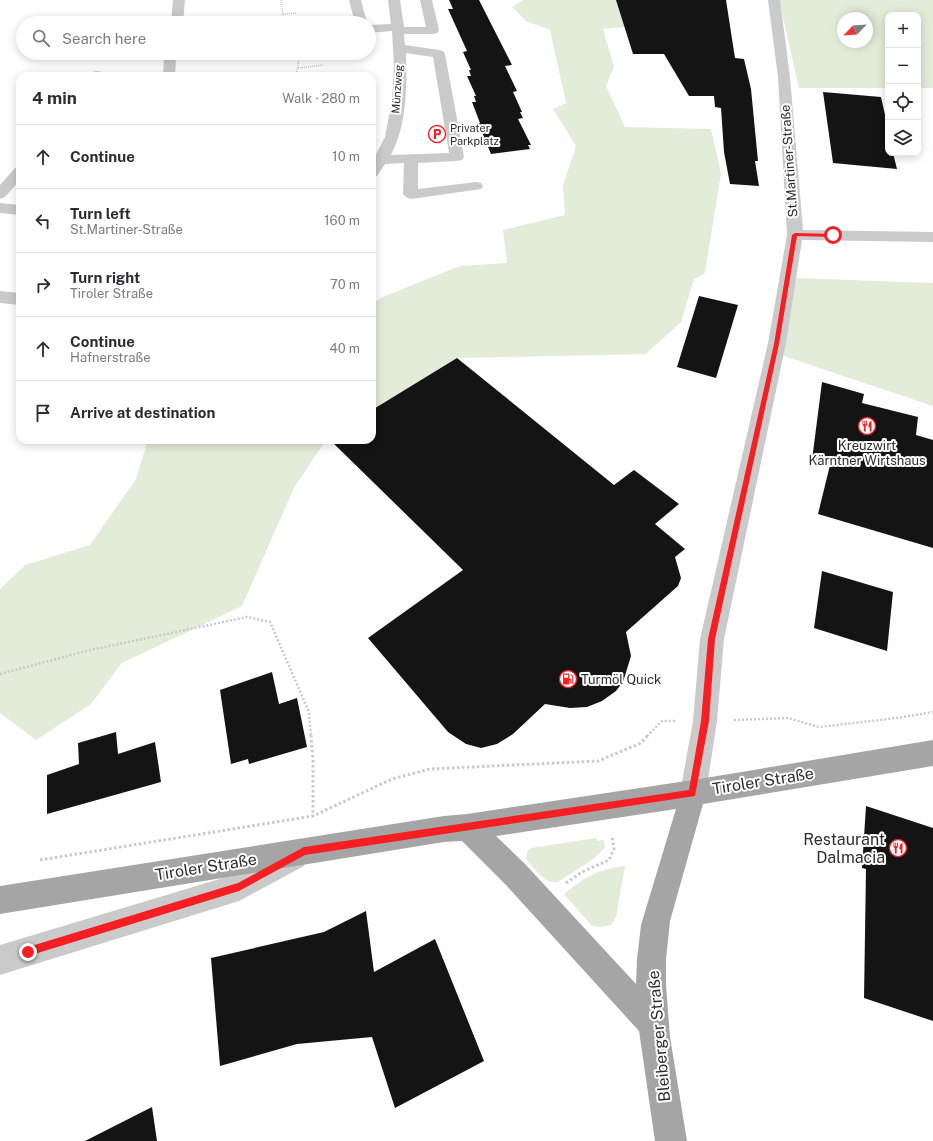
<!DOCTYPE html>
<html lang="en">
<head>
<meta charset="utf-8">
<style>
  body { margin:0; font-family:"Public Sans",sans-serif; background:#f2f2f3; color:#2b2b33 }
  .controls { position:absolute; right:12px; top:12px; display:grid; overflow:hidden; border-radius:8px; box-shadow:0 2px 10px #0003 }
  .controls button { width:36px; height:36px; display:grid; place-items:center; padding:0; border:0; border-bottom:1px solid #e1e1e2; background:#fff; color:#2b2b33; font:20px sans-serif }
  .compass { position:absolute; left:837px; top:12px; width:36px; height:36px; border-radius:50%; background:#fff; box-shadow:0 2px 10px #0003; rotate:245deg }
  .stop { position:absolute; width:12px; height:12px; margin:-9px; border:3px solid #f51e23; border-radius:50%; background:#fff }
  .stop.end { background:#f51e23; border-color:#fff; box-shadow:0 1px 4px #0008 }
  .list { margin:0; padding:0; list-style:none }
  h2 { display:flex; justify-content:space-between; align-items:center; height:52px; margin:0; padding:0 16px; font-size:17px }
  h2 small { font-size:13px; font-weight:400; color:#7c7c81 }
  .list li { display:grid; grid-template-columns:26px 1fr auto; gap:12px; align-items:center; box-sizing:border-box; height:64px; padding:0 16px; border-top:1px solid #e1e1e2 }
  .list b { display:block; font-size:15px; white-space:nowrap }
  .list p { margin:0; font-size:13px; white-space:nowrap; color:#7c7c81 }
  .list em { font-size:13px; font-style:normal; color:#7c7c81 }
  .icon { flex:none; width:22px; height:22px; fill:none; stroke:currentColor; stroke-width:2; stroke-linecap:round; stroke-linejoin:round }
  .map { position:relative; flex:none; width:933px; height:1141px; overflow:hidden }
  .search { position:absolute; background:#fff; box-shadow:0 2px 10px #0003; left:16px; top:16px; width:360px; height:44px; display:flex; align-items:center; gap:10px; box-sizing:border-box; padding:0 14px; border-radius:22px; color:#7c7c81; font-size:15px }
  .panel { position:absolute; background:#fff; box-shadow:0 2px 10px #0003; left:16px; top:72px; width:360px; height:372px; border-radius:12px }
  .map>svg:first-child { display:block }
</style>
</head>
<body>
<div class="map">
<svg width="933" height="1141" viewBox="0 0 933 1141">
  <rect width="100%" height="100%" fill="#fff"/>
  <g fill="#e2ecd8" fill-rule="evenodd">
    <path d="M523,0H628L645,25L603,29L614,67L606,86L625,127L711,129L721,173L705,273L694,279L681,322L646,354L457,358L372,410V303L385,296L460,266L507,263L503,230L565,215L563,185L576,146L553,109L566,103L550,30L526,21L512,7Z"/>
    <path d="M779,0H933V88H918V15H888V88H799ZM843,18H867V42H843Z"/>
    <path d="M796,278L933,283V406L781,355Z"/>
    <path d="M148,440H326L294,488L242,606L122,663L91,704L36,740L0,713V589L25,565L90,545L136,479Z"/>
    <path d="M596,838L597,841L604,840L605,848L592,860L558,882C546,885 536,870 528,862L526,858L528,850L531,848Z"/>
    <path d="M625,866L616,917L611,925L602,927L592,926L564,894C586,876 597,870 625,866Z"/>
  </g>
  <g fill="#141414">
    <path d="M449,0H479L512,65L505,66L517,91L513,92L522,112H520L523,118L518,119L531,145H528L530,149L491,154L478,123H480L472,102H476L474,96H476L467,76H471L469,70H471L463,52L467,51L448,9H453Z"/>
    <path d="M616,0H726L735,58L744,59L751,89L758,161H755L759,186L730,184L724,152L721,108L715,107L714,96H689L664,54H633Z"/>
    <path d="M823,92L881,97L888,128V153H893L897,169L833,163Z"/>
    <path d="M699,296L738,305L716,378L677,367Z"/>
    <path d="M457,358L614,485L634,470L679,504L655,524L685,549L675,557L681,578L678,586L626,632L631,656L623,682L616,691L602,701L587,707L570,708L545,704L513,734L497,744L481,748L466,744L448,732L368,638L463,570L330,440H372V410Z"/>
    <path d="M822,382L864,394L862,403L918,417L916,435L933,440V548L818,514L830,465L812,460Z"/>
    <path d="M822,571L893,592L887,651L814,628Z"/>
    <path d="M272,672L279,704L297,698L307,747L249,764L248,759L231,764L220,690Z"/>
    <path d="M116,732L118,754L155,742L161,782L47,814V775L79,764L78,743Z"/>
    <path d="M866,806L933,828V1021L864,998L866,869L862,868Z"/>
    <path d="M366,911L374,972L435,939L484,1061L395,1108L372,1037L297,1044L220,1066L211,958L324,932Z"/>
    <path d="M152,1107L157,1141H85Z"/>
  </g>
  <g fill="none" stroke-linecap="round" stroke-linejoin="round">
    <g stroke="#cacaca" stroke-width="1.5" stroke-dasharray="1 1" stroke-linecap="butt">
      <path d="M281,0L284,23"/>
      <path d="M283,14L296,13"/>
      <path d="M298,68L324,65"/>
      <path d="M296,76L299,59"/>
    </g>
    <g stroke="#cacaca" stroke-width="2.5" stroke-dasharray="2 2" stroke-linecap="butt">
      <path d="M0,674L86,651L247,617L270,622L309,712L311,736"/>
      <path d="M734,720L788,718L819,727L897,718L933,712"/>
      <path d="M647,736L662,721H675"/>
    </g>
    <g stroke="#cacaca" stroke-width="3" stroke-dasharray="2.5 2.5" stroke-linecap="butt">
      <path d="M311,735L313,760V816"/>
      <path d="M40,860L313,816L392,779L430,769L598,761L641,743L648,735"/>
      <path d="M566,883L582,872L609,860L614,849L612,837"/>
    </g>
    <g fill="#cacaca" fill-rule="evenodd">
      <path d="M173,0H185L183,23H171Z"/>
      <path d="M349,0H361L367,23H355Z"/>
      <path d="M388,0H400L404,27H426L420,0H432L439,30L437,33L433,34H404L405,45L439,50L443,51L445,54L464,157L462,160L457,161L418,163V189L476,182L481,183L483,186L481,189L411,199L406,197L403,194L404,163L385,164L377,176L372,177V162L385,137L392,100L394,66L392,31L369,33V25L391,24ZM406,53L433,57L449,153L391,155C407,124 407,87 406,53Z"/>
      <path d="M768,0H780L790,77L803,230L933,232V242L802,240L786,343L724,639L717,721L706,793L702,802L693,806L684,802L680,793L693,721L700,639L768,343L787,235L778,77Z"/>
      <path d="M170,54L174,55L176,58L175,76H163L164,58L166,55Z"/>
      <path d="M97,71L102,72L103,76H91L92,72Z"/>
      <path d="M20,167V180L5,197L0,199V185L15,168Z"/>
      <path d="M0,203L20,205V215L0,213Z"/>
      <path d="M0,291L20,293V305L0,303Z"/>
      <path d="M294,842L304,846L308,856L304,866L239,901L0,975V945L233,875Z"/>
    </g>
    <path fill="#a5a5a5" fill-rule="evenodd" d="M933,740V766L703,804L670,921L666,959V985L670,1037L687,1141H655L639,1031L506,885L462,841L444,842L0,914V886L444,816L467,814L693,780ZM676,809L641,925L637,959L636,984L526,865L496,836Z"/>
  </g>
  <path fill="#f51e23" d="M795,233L833,234L836,235L833,237L797,236L779,344L715,639L709,721L695,796L305,855L239,891L28,956L25,955L24,952L25,948L28,947L238,883L304,847L689,790L701,721L708,639L774,344L792,235Z"/>
  <defs>
    <g id="parking-ring" transform="scale(0.9)"><circle r="9.5" fill="#fff" stroke="#f51e23" stroke-width="1.5"/><path d="M-3.5-5.5H1a3.5 3.5 0 0 1 0 7H-1V5.5H-3.5ZM-1-3.4V-.6H.8a1.4 1.4 0 0 0 0-2.8Z" fill="#f51e23"/></g>
    <g id="restaurant-ring" transform="scale(0.9)"><circle r="9.5" fill="#fff" stroke="#f51e23" stroke-width="1.5"/><path d="M-5-6h1v4h1v-4h1v4h1v-4h1v5L-1.5 .5V6h-2V.5L-5-1ZM5-6V6H3V1.5H1.5Q1.5-4 5-6Z" fill="#f51e23"/></g>
    <g id="fuel-ring" transform="scale(0.9)"><circle r="9.5" fill="#fff" stroke="#f51e23" stroke-width="1.5"/><path d="M-5.5-6h7V0h2V4h1.3V-2.5L3-4.5l.8-.8L6-3V5H2.5V1h-1V6h-7ZM-4.2-4.7v3.2H.2V-4.7Z" fill="#f51e23"/></g>
  </defs>
  <g fill-rule="evenodd">
    <use href="#parking-ring" x="437" y="134"/>
    <use href="#restaurant-ring" x="867" y="426"/>
    <use href="#fuel-ring" x="568" y="679"/>
    <use href="#restaurant-ring" x="898" y="848"/>
  </g>
  <g text-anchor="middle" dominant-baseline="central" stroke-width="4" stroke-linejoin="round" paint-order="stroke">
    <g font-size="11" fill="#2d2d2d" stroke="#fff">
      <text transform="translate(397 89) rotate(-86)">Münzweg</text>
    </g>
    <g font-size="11" fill="#2d2d2d" stroke="#fff" text-anchor="start">
      <text x="450" y="128">Privater<tspan x="450" dy="13">Parkplatz</tspan></text>
    </g>
    <g font-size="13" fill="#2d2d2d" stroke="#fff">
      <text transform="translate(789 161) rotate(-94)">St.Martiner-Straße</text>
    </g>
    <g font-size="13" fill="#2d2d2d" stroke="#fff">
      <text x="867" y="445">Kreuzwirt<tspan x="867" dy="15">Kärntner Wirtshaus</tspan></text>
      <text x="581" y="679" text-anchor="start">Turmöl Quick</text>
    </g>
    <g font-size="16" fill="#2d2d2d" stroke="#fff">
      <text transform="translate(763 781) rotate(-9)">Tiroler Straße</text>
      <text transform="translate(206 867) rotate(-9)">Tiroler Straße</text>
      <text transform="translate(659 1036) rotate(-95)">Bleiberger Straße</text>
    </g>
    <g font-size="16" fill="#2d2d2d" stroke="#fff" text-anchor="end">
      <text x="885" y="839">Restaurant<tspan x="885" dy="18">Dalmacia</tspan></text>
    </g>
  </g>
</svg>
<div class="controls">
<button>+</button>
<button>−</button>
<button><svg class="icon" aria-label="locate" viewBox="0 0 24 24"><circle cx="12" cy="12" r="6"/><path d="M12 2v4M12 18v4M2 12h4M18 12h4"/></svg></button>
<button><svg class="icon" aria-label="layers" viewBox="0 0 24 24"><path d="M12 4l9 5-9 5-9-5zM3 14l9 5 9-5"/></svg></button>
</div>
<svg class="compass" viewBox="-18 -18 36 36"><path d="M0-13l5 13h-10z" fill="#e53935"/><path d="M0 13l5-13h-10z" fill="#7c7c81"/></svg>
<div class="stop" style="left:833px;top:235px"></div>
<div class="stop end" style="left:28px;top:952px"></div>
<div class="search"><svg class="icon" aria-label="search" viewBox="0 0 24 24"><circle cx="10" cy="10" r="6"/><path d="M15 15l6 6"/></svg>Search here</div>
<section class="panel">
<h2>4 min<small>Walk · 280 m</small></h2>
<ul class="list">
<li><svg class="icon" aria-label="ahead" viewBox="0 0 24 24"><path d="M12 20V5M6 11l6-6 6 6"/></svg><div><b>Continue</b></div><em>10 m</em></li>
<li><svg class="icon" aria-label="left" viewBox="0 0 24 24"><path d="M17 20v-9H6M10 6l-5 5 5 5"/></svg><div><b>Turn left</b><p>St.Martiner-Straße</p></div><em>160 m</em></li>
<li><svg class="icon" aria-label="right" viewBox="0 0 24 24"><path d="M7 20v-9h11M14 6l5 5-5 5"/></svg><div><b>Turn right</b><p>Tiroler Straße</p></div><em>70 m</em></li>
<li><svg class="icon" aria-label="ahead" viewBox="0 0 24 24"><path d="M12 20V5M6 11l6-6 6 6"/></svg><div><b>Continue</b><p>Hafnerstraße</p></div><em>40 m</em></li>
<li><svg class="icon" aria-label="arrive" viewBox="0 0 24 24"><path d="M6 21V4h12l-3 4 3 4H6"/></svg><div><b>Arrive at destination</b></div></li>
</ul>
</section>
</div>
</body>
</html>
